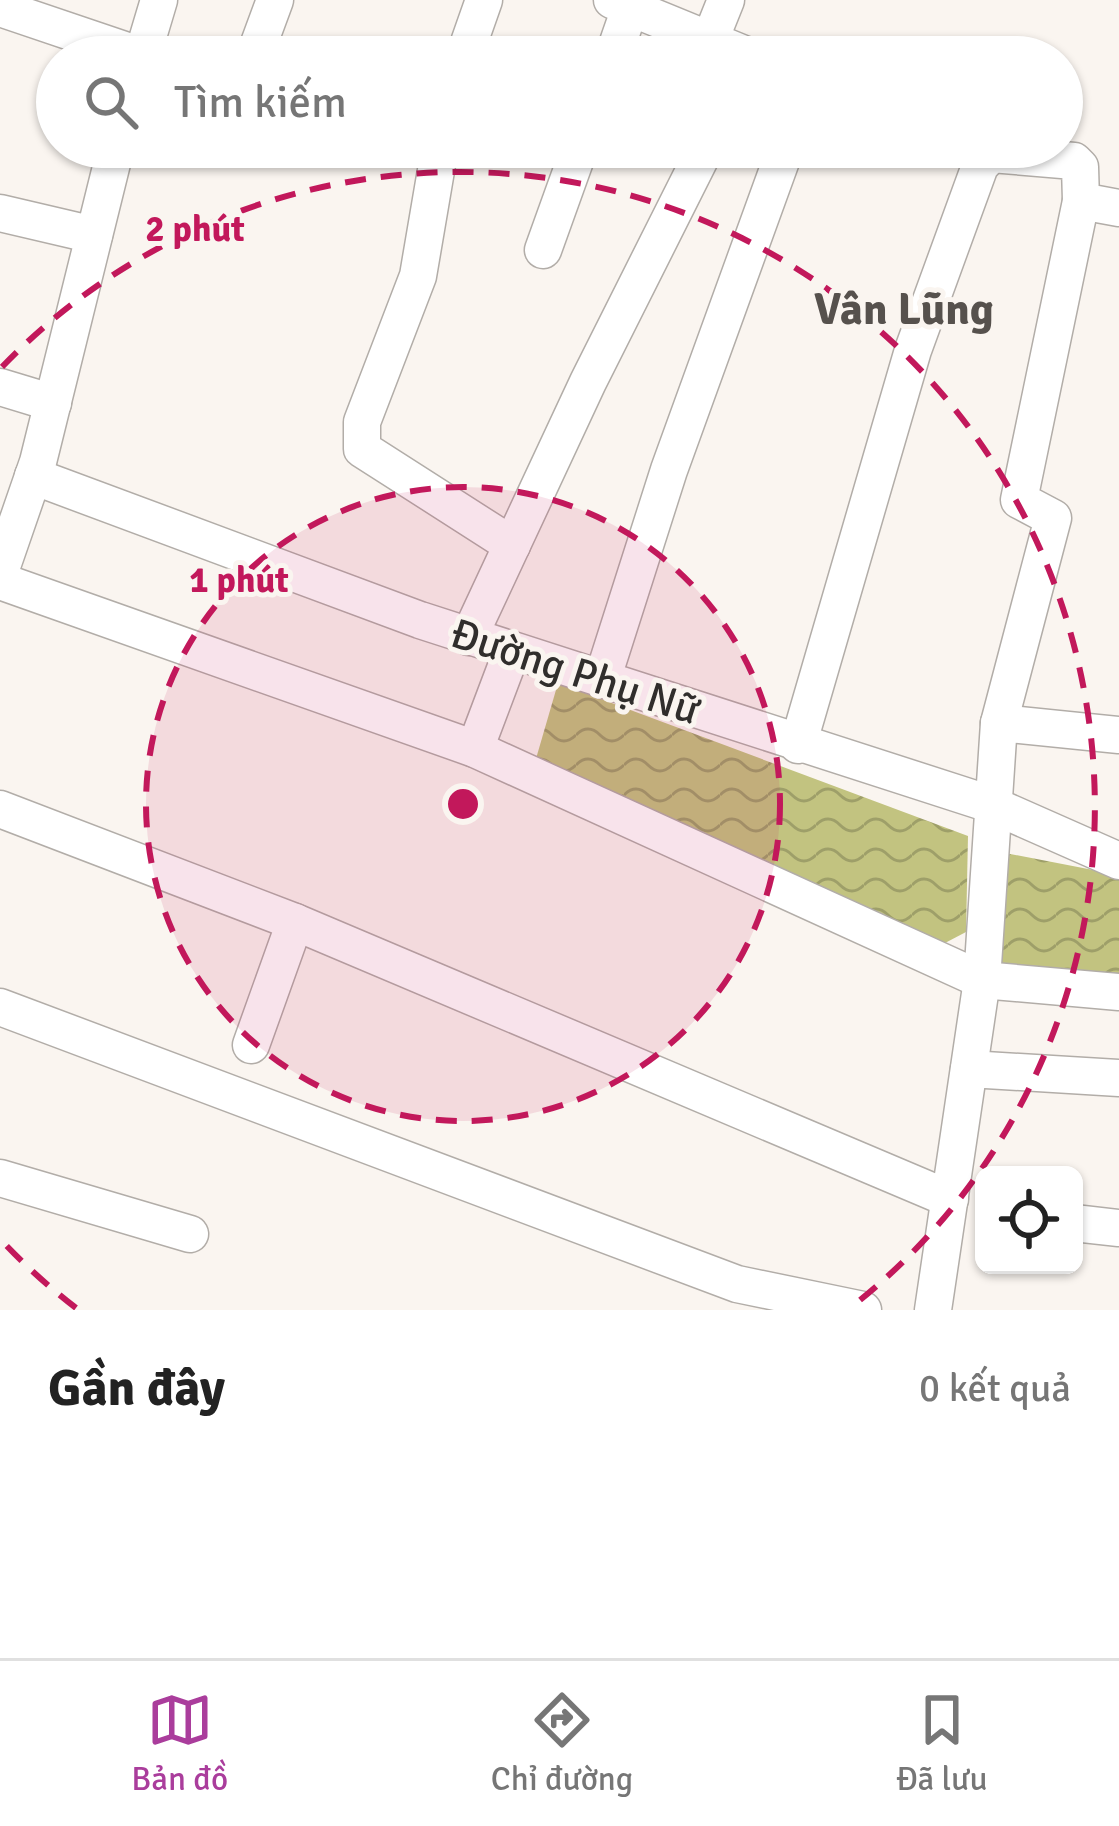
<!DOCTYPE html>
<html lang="vi">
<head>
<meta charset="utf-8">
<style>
  body { margin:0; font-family:Signika,sans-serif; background:#f6f6f6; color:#222 }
  .controls { position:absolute; right:36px; bottom:36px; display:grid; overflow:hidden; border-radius:18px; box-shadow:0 3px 9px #0004 }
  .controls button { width:108px; height:108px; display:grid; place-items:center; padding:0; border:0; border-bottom:3px solid #e0e0e0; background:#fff; color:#222; font:60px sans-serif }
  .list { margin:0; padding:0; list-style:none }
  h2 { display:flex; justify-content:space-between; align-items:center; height:156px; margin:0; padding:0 48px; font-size:51px }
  h2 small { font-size:39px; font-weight:400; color:#767676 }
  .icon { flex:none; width:66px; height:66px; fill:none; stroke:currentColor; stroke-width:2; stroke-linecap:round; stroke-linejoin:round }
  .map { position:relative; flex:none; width:1119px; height:1310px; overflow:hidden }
  .search { position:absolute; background:#fff; box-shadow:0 3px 9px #0004; left:36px; right:36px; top:36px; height:132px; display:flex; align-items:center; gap:30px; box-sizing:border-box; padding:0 42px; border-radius:66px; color:#767676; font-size:45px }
  .sheet { height:348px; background:#fff }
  nav { display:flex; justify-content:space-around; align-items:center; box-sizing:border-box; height:168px; border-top:3px solid #e0e0e0; background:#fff; font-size:33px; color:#767676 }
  nav a { display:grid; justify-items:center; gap:6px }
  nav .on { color:#aa3d9c }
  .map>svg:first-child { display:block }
</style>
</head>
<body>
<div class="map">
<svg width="1119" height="1310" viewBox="0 0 1119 1310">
  <defs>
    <pattern id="water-waves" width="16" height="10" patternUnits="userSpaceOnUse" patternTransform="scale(3)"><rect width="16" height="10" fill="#c2c380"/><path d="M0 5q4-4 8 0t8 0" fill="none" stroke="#9e9f69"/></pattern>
  </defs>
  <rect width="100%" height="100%" fill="#faf5f0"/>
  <g fill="url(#water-waves)">
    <path d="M558,683L968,836L966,932L945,943L589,805L533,769Z"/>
    <path d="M1005,853L1119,875V985L999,964Z"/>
  </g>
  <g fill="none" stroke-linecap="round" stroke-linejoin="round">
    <g stroke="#b2ada8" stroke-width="39">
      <g id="minor">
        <path d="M612,0L751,57"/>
        <path d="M0,8L142,56"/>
        <path d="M710,40L726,0"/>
        <path d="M142,57L159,0"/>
        <path d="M254,57L275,0"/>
        <path d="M464,57L484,0"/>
        <path d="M613,57L631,5"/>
        <path d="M440,147L418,276L362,422V449L512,545"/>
        <path d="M976,147L991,154L1074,161L1080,167L1081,201L1119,208"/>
        <path d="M0,213L94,235"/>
        <path d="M543,250L580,147"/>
        <path d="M0,387L53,403"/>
        <path d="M33,476L420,620L990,804L1119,861"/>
        <path d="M0,572L38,462L116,147"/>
        <path d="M0,581L475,749L982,980L1119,992"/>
        <path d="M469,637L588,382L706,147"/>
        <path d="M602,680L669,470L786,147"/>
        <path d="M999,723L1119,735"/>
        <path d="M798,745L913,350L980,166L991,154"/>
        <path d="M475,749L512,651"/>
        <path d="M0,809L295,922L950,1199"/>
        <path d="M0,1007L737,1284L863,1310"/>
        <path d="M251,1045L295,922"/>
        <path d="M969,1069L1119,1078"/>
        <path d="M0,1178L190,1234"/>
        <path d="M1074,1223L1119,1228"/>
        <path d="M933,1310L982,980L999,723L1053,518L1019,500L1081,201"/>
      </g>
    </g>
    <use href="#minor" stroke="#fff" stroke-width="36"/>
  </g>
  <circle cx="463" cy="804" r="317" fill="#c2185b" fill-opacity=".12"/>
  <g fill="none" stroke="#c2185b" stroke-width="6" stroke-dasharray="21 15">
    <circle cx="463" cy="804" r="317"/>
    <path d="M76 1308A635 635 0 0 1 2 1241M2 367A635 635 0 1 1 850 1308"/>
  </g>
  <g text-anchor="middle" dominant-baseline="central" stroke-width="10" stroke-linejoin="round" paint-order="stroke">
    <g font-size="42" fill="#302e2c" stroke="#faf5f0">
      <text transform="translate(575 672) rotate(18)">Đường Phụ Nữ</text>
    </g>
    <g font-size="45" font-weight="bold" fill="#56514d" stroke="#faf5f0">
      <text x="904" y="309">Vân Lũng</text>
    </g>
  </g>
  <circle cx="463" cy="804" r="18" fill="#c2185b" stroke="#faf5f0" stroke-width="6"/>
  <g font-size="36" text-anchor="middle" font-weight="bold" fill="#c2185b" stroke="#faf5f0" stroke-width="10" stroke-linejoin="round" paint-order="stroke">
    <text x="195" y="241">2 phút</text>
    <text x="239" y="592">1 phút</text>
  </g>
</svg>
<div class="controls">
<button><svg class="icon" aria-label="locate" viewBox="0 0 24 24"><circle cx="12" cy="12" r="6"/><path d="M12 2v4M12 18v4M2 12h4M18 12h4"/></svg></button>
</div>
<div class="search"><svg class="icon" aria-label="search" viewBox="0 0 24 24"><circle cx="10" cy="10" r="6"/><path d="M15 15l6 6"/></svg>Tìm kiếm</div>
</div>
<section class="sheet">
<h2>Gần đây<small>0 kết quả</small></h2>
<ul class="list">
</ul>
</section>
<nav>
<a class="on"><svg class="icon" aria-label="map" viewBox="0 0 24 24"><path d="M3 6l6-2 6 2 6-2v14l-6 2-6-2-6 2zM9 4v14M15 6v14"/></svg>Bản đồ</a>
<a><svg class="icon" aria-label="directions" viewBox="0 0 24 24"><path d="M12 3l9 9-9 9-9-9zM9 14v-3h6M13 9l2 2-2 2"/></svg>Chỉ đường</a>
<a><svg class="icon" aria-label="saved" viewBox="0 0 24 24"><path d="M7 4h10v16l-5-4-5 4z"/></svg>Đã lưu</a>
</nav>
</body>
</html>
